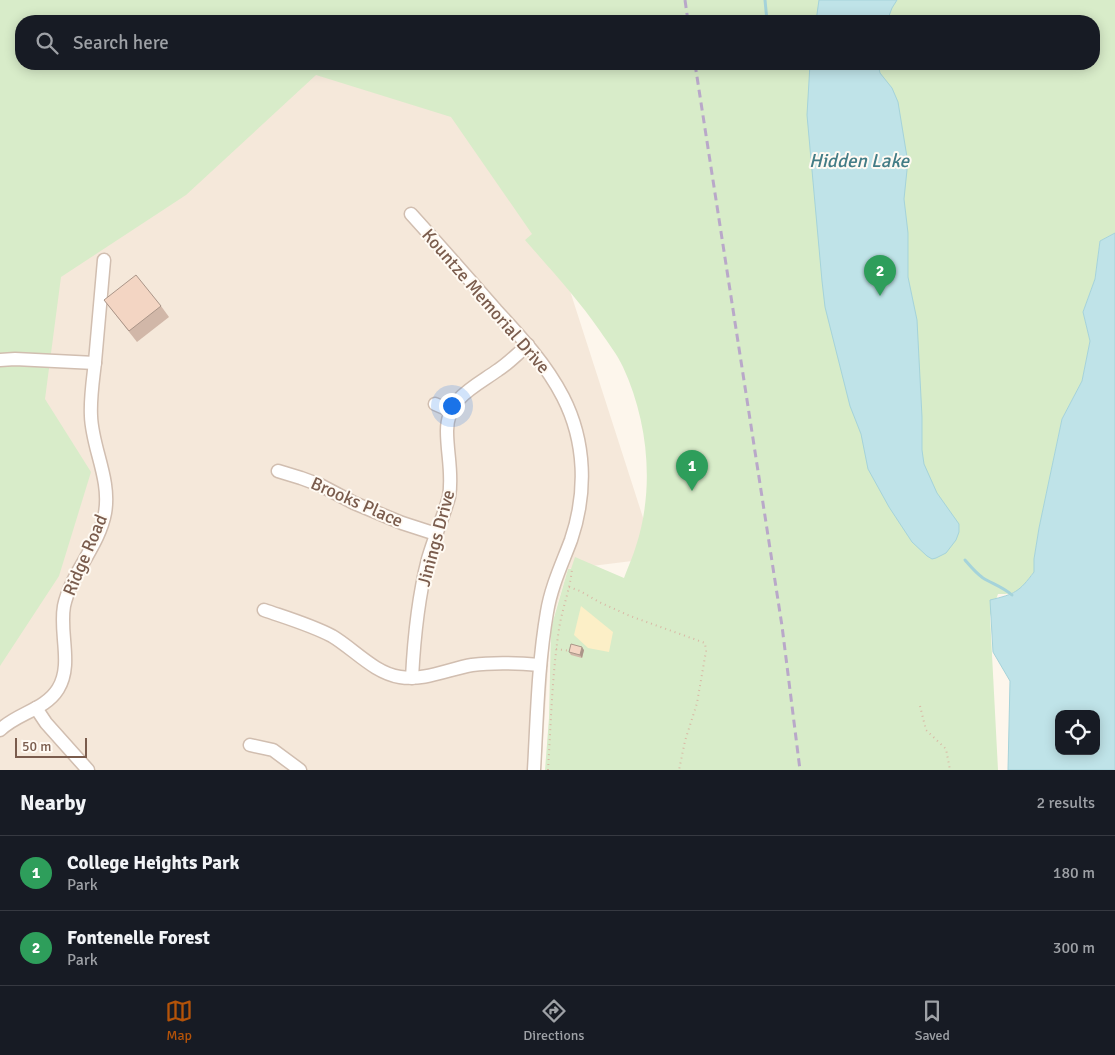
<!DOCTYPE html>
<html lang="en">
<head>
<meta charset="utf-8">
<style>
  body { margin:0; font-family:Signika,sans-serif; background:#20242c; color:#f1f3f6 }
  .controls { position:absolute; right:15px; bottom:15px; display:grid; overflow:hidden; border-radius:10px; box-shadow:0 2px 12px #0003 }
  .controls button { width:45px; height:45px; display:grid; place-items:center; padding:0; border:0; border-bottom:1px solid #363941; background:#171b24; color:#f1f3f6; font:25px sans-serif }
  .scale { position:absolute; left:15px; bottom:12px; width:72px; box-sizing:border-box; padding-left:5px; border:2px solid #7a5c4d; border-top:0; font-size:14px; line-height:18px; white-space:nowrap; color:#7a5c4d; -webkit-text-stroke:4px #fffaf3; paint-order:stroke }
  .you { position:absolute; left:451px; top:405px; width:18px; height:18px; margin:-12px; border:4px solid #fff; border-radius:50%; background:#1a73e8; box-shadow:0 0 0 8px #1a73e833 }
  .badge { display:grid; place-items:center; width:32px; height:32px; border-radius:50%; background:#b45309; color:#fff; font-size:16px; font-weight:700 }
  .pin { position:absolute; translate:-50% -41px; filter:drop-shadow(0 1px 2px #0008) }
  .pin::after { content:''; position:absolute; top:26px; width:18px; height:15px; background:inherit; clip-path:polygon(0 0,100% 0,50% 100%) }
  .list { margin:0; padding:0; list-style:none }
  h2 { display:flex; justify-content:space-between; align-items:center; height:65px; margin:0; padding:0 20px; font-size:21px }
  h2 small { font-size:16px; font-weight:400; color:#9ea1a6 }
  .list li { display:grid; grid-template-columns:32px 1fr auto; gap:15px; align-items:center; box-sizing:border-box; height:75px; padding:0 20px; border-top:1px solid #363941 }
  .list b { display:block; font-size:19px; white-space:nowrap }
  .list p { margin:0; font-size:16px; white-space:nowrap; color:#9ea1a6 }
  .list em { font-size:16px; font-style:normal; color:#9ea1a6 }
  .icon { flex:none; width:28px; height:28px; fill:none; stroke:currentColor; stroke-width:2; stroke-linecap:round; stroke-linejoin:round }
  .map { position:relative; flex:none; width:1115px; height:770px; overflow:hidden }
  .search { position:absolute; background:#171b24; box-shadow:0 2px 12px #0003; left:15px; right:15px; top:15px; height:55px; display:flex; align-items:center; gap:12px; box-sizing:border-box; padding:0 18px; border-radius:20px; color:#9ea1a6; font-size:19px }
  .sheet { height:215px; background:#171b24 }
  nav { display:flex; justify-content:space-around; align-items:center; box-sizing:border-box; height:70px; border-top:1px solid #363941; background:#171b24; font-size:14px; color:#9ea1a6 }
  nav a { display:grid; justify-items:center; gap:2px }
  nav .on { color:#b45309 }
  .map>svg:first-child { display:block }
</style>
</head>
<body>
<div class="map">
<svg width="1115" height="770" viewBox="0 0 1115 770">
  <rect width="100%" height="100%" fill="#fdf6ec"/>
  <path fill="#f5e8da" d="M183,64H493L526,154L656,558L568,569L551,625L541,770H0V169Z"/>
  <path fill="#d8ecc9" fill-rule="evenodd" d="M0,0H1115V233L1100,241L1095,279L1083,312L1090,341L1082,381L1062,419L1039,528L1034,559V572C1021,588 1020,595 998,594L990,616L998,770H545L549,718L551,628L568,569H571L575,557L624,578C628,567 633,556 636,546C655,488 648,421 623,367C617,354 608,343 600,331C578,299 551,270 525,240L532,234L451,117L316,75L186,195L61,277L45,399L91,472L59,576L0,666ZM21,21H1094V64H21Z"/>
  <path fill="#fcefc7" d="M581,606L613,632L609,652L588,648L574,635Z"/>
  <g fill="#bfe3e8" stroke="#a5d3da" fill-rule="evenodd">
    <path d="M819,0H897L892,8L887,21H816Z"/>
    <path d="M810,64H878L880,73L892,88L898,102L907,157V170L904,199L908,233V277L917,320L922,417V450L924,464L937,493L959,524V532L956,540L946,553L936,558L932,559L927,556L912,542L889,507L868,469L861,434L850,406L825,307L822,281L807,115Z"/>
    <path d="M1115,233V770H1008L1010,681L993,652L990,600C1015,594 1019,592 1034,572V559L1039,528L1062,419L1082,381L1090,341L1083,312L1095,279L1100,241ZM1059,714H1096V751H1059Z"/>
  </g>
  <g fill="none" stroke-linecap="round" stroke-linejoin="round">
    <g stroke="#a5d3da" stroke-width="3">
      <path d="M765,0L767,21"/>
      <path d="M806,64L810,65"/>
      <path d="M965,560C971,567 976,573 983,578C993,584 1003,587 1012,595"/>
    </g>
    <g stroke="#d1beb0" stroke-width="15">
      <g id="minor">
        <path d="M411,214C440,246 468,278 496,310C521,337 546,364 563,397C586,442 587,493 571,540C562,564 551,587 547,612C538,664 537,717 534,770"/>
        <path d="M0,360L15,359L95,363"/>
        <path d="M435,404L451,411"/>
        <path d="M278,471L301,478L320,485L354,503L402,523L436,534"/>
        <path d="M264,610C287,618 311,625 332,636C354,649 374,673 400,677C424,681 449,669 472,665C495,662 517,663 540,665"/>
        <path d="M412,678C414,638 418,598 428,559C434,538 443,518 449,497C453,474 447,454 447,431C447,398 474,387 498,370C509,363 518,353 528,345"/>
        <path d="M36,708L46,723L88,770"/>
        <path d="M0,730C17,713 45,710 58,689C73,665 59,633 64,606C71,573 99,546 105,513C111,479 92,448 91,416C90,398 93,380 95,362C98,328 101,294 104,260"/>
        <path d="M250,745L273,750L300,770"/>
      </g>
    </g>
    <g stroke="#d9b8a5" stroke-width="2" stroke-dasharray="1 4" stroke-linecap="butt">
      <path d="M569,587L580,591L599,602L630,616L705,643L706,651L697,703L685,741L679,770"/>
      <path d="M556,649L571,651"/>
      <path d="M920,706L926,730L946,749L950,770"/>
      <path d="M548,770C551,723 552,675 559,629C562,609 570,590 572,569"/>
    </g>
    <use href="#minor" stroke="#fff" stroke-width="12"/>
    <g stroke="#b9a8c9" stroke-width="3" stroke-dasharray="8 5" stroke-linecap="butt">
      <path d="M685,0L688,21"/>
      <path d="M695,64L782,626L800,770"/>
    </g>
  </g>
  <g fill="#d1b7a8">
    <path d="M104,300L161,306L169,317L137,342Z"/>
    <path d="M584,650L582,658L571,655L569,652Z"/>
  </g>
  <path fill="#aa9588" d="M582,647L584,650L582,658L580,655Z"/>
  <g fill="#f3d5c3" stroke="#aa9588">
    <path d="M136,275L161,306L129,331L104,300Z"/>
    <path d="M571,644L582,647L580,655L569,652Z"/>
  </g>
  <g text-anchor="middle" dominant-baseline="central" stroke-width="4" stroke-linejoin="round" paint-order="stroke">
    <g font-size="18" fill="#7a5c4d" stroke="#fffaf3">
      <text transform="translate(486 301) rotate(49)">Kountze Memorial Drive</text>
      <text transform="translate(357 502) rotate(24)">Brooks Place</text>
      <text transform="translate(436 538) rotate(-75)">Jinings Drive</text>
      <text transform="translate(85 555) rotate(-67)">Ridge Road</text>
    </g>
    <g font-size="19" font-style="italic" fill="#437c86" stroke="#fffaf3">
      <text x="859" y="161">Hidden Lake</text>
    </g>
  </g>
</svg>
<div class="controls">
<button><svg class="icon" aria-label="locate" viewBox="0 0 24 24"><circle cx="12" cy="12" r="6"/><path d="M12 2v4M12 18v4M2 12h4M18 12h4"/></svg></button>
</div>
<div class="scale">50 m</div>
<div class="you"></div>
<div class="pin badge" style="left:692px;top:491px;background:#2e9e5b">1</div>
<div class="pin badge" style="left:880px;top:296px;background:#2e9e5b">2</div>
<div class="search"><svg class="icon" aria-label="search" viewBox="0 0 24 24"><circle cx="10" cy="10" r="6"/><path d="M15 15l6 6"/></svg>Search here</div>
</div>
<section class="sheet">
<h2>Nearby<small>2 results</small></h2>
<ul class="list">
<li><span class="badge" style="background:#2e9e5b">1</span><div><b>College Heights Park</b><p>Park</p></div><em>180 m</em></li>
<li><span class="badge" style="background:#2e9e5b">2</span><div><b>Fontenelle Forest</b><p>Park</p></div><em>300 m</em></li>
</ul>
</section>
<nav>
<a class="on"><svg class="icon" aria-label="map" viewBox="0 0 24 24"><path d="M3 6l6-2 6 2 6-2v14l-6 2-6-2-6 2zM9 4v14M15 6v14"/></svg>Map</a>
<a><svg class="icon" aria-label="directions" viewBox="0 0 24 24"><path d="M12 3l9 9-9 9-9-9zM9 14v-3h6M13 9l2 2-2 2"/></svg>Directions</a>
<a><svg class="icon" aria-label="saved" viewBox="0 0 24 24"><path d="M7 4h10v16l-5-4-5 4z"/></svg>Saved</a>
</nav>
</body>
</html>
